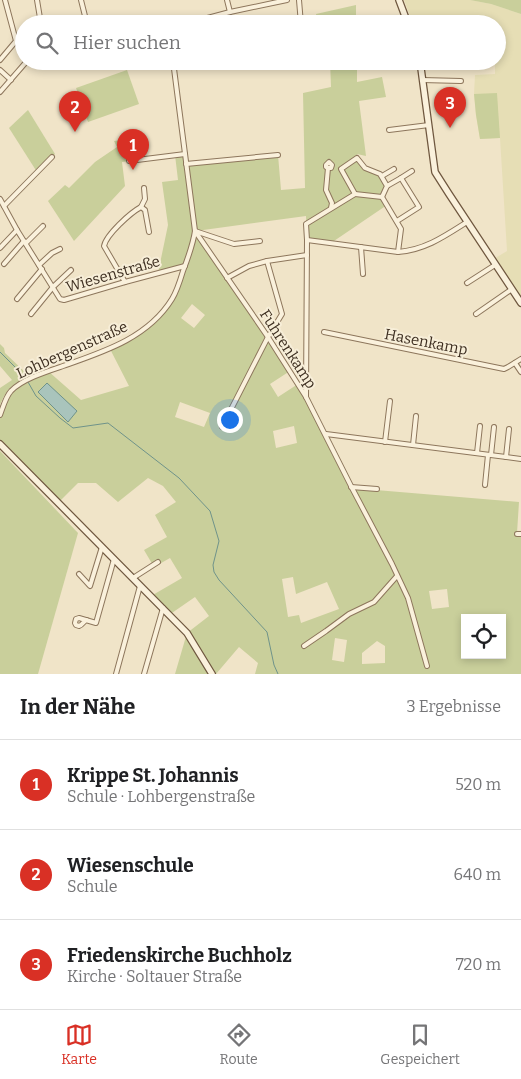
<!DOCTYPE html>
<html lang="de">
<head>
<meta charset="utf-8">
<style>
  body { margin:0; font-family:Bitter,serif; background:#f6f6f6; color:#202124 }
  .controls { position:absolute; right:15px; bottom:15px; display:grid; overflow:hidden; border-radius:0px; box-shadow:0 2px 8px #0003 }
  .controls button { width:45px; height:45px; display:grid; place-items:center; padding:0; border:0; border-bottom:1px solid #e0e0e0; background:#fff; color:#202124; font:25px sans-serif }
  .you { position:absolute; left:229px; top:419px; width:18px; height:18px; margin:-12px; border:4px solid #fff; border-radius:50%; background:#1a73e8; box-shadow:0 0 0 8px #1a73e833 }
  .badge { display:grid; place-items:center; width:32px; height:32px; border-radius:50%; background:#d93025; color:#fff; font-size:16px; font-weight:700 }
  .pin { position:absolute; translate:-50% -41px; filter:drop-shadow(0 1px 2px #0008) }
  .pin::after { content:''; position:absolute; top:26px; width:18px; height:15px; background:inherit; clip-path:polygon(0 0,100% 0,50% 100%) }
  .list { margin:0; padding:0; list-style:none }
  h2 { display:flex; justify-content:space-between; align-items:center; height:65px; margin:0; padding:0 20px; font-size:21px }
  h2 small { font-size:16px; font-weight:400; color:#757577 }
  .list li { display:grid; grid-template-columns:32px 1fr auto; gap:15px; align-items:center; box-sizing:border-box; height:90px; padding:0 20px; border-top:1px solid #e0e0e0 }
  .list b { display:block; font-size:19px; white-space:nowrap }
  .list p { margin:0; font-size:16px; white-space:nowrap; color:#757577 }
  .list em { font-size:16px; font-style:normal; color:#757577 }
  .icon { flex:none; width:28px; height:28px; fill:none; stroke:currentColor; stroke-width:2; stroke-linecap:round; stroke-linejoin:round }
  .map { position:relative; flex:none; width:521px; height:674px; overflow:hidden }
  .search { position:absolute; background:#fff; box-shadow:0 2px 8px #0003; left:15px; right:15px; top:15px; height:55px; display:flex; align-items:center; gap:12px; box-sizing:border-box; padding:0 18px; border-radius:28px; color:#757577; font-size:19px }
  .sheet { height:335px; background:#fff }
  nav { display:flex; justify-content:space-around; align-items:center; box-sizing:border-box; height:70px; border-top:1px solid #e0e0e0; background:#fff; font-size:14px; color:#757577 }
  nav a { display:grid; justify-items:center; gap:2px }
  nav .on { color:#d93025 }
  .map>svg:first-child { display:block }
</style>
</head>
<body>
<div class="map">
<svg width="521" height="674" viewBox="0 0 521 674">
  <rect width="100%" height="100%" fill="#f0e4c8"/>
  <path fill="#e6deb5" d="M404,0H470L491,4L521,14V303L492,260L507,251L500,138L480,139L476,115L474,94L475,75L495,74V61H497V24H413Z"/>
  <g fill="#c9cf9b" fill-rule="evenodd">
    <path d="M470,0H521V14L491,4Z"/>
    <path d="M356,5V24H318L316,14Z"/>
    <path d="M330,61H357V82L382,77L386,97L359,101L366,156L357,154C359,167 369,170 380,174L387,186L382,197L387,205L331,243L307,240L306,216L196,231L290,371L270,384L278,397L298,384L352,488L519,502L517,533L521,534V674H255L258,663L239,647L216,674H175L187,633L209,616L195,597L169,615L151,596L182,578L170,558L154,567L144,550L167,537L155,515L176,502L163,486L148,478L118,502L96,483H78L58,503L0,444V415L9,393L23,383L48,371L81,400L129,386L110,349C135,336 155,323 171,299C178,290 181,277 185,267L158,273L168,225L162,182L178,180L175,155L185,154L186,164L278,155L281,190L305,188L303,93L331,87ZM192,304L205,315L194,328L181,318ZM180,402L210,413L204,427L175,417ZM294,426L297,443L276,448L273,431ZM293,577L296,594L327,582L339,609L301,623L299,615L288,617L282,579ZM447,589L449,607L432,609L429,591ZM465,618H502V655H465ZM335,638L347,640L344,662L332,660ZM377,641L385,646V663L362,664V653Z"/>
    <path d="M127,70L139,104L88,122L76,88Z"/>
    <path d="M497,93L500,138L480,139L476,115L474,94Z"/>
    <path d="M28,110L55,154L37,172L9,128Z"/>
    <path d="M129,139L131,161L122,162L125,186L74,241L48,201L65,185L69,188L95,162L117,147L114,141Z"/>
    <path d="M0,344L4,348L5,353L29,376C12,385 7,388 0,405V388L12,380L0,366Z"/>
    <path d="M0,451L78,533L38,674H0Z"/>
  </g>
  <path fill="#a9c4bc" stroke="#6f938a" d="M47,383L77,411L68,422L38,392Z"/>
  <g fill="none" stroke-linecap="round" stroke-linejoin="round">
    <g stroke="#6f938a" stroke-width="1">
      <path d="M0,352L26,378"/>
      <path d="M28,382L36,396L60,418L73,428L108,423L179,478L210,511L219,541L213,565L214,572L219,580L267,632L274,665L278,674"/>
    </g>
    <g stroke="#8d765c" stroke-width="6">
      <g id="street">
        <path d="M37,0L41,24"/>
        <path d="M81,0L87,24"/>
        <path d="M227,0L230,12"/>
        <path d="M299,0L301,24"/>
        <path d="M185,24L230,12L287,0"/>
        <path d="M0,60L16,41L5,0"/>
        <path d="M303,61V63"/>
        <path d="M0,70L11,80"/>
        <path d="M422,80L461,81"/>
        <path d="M0,92L27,61"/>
        <path d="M389,130L429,125"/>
        <path d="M129,161L185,154"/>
        <path d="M186,164L278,155"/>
        <path d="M328,168H331L332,165L329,162L326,165V167L328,168L326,190L332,203L331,208"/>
        <path d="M382,176L394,169"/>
        <path d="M401,178L412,171"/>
        <path d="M387,186L401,178L419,207L397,221"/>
        <path d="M355,194L341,169L357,158L365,168L380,174L387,186L382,197"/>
        <path d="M355,194L382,197L401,229L398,252"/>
        <path d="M0,199L17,230L60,299L64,300L125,282L185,266"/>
        <path d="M4,206L52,157"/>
        <path d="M141,207L145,199L144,188"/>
        <path d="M195,231L268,337L306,397L352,488L392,564L408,598L427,666"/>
        <path d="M195,231L234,244L260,241"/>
        <path d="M307,240L398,252C425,250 445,236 467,222"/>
        <path d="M26,243L43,226"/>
        <path d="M361,247L363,274"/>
        <path d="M0,248L17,230"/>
        <path d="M4,264L24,241"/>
        <path d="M39,265L52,253L60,249"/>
        <path d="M227,278L249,266L267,261L307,255"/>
        <path d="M125,282L104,246C106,235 130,213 141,207L145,210L149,232"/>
        <path d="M467,283L495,265"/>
        <path d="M17,299L42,269"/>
        <path d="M31,314L53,287L71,270"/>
        <path d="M476,314L512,289"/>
        <path d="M324,332L504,369L508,367L521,359"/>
        <path d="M515,363L521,372"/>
        <path d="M306,397L307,240L306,224L355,194"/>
        <path d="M0,415C3,407 6,396 11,391C22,379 48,371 63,366C103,352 148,338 172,299C177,291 180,281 183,271C188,258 193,244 195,231L173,61"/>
        <path d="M222,427L268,337L282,314L267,261"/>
        <path d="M326,434L521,459"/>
        <path d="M385,442L390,401"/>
        <path d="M413,445L416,416"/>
        <path d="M477,453L480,426"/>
        <path d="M491,455L494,427"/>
        <path d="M506,457L509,429"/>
        <path d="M485,485L488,455"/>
        <path d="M351,487L377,489"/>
        <path d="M517,534H521"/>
        <path d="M79,574L90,586L102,547"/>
        <path d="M133,578L158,562"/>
        <path d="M87,620C83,621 83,625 79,626L76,625L75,623L76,619L79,618L96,623L114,559"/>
        <path d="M304,646L326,631L349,614L374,602L397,576"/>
        <path d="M116,674L140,586"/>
        <path d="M144,674L163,608"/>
      </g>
    </g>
    <g stroke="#6f573f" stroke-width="8">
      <g id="secondary">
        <path d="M399,0L408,24"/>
        <path d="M420,61L435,172L449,194L521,303"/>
        <path d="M0,444L187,633L212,674"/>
      </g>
    </g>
    <use href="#street" stroke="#faf1dc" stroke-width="4"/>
    <use href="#secondary" stroke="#faf1dc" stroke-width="5.5"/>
  </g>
  <g text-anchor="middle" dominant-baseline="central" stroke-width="4" stroke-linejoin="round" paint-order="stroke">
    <g font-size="15" fill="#3d2e20" stroke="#f7eed8">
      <text transform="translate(113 274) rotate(-16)">Wiesenstraße</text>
      <text transform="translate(426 342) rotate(11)">Hasenkamp</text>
      <text transform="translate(288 349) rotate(57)">Fuhrenkamp</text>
      <text transform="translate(72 350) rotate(-24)">Lohbergenstraße</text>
    </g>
  </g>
</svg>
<div class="controls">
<button><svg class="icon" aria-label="locate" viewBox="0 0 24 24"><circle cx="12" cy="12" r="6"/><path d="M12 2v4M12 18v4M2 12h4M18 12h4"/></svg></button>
</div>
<div class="you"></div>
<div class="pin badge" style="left:133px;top:170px">1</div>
<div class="pin badge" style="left:75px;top:132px">2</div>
<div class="pin badge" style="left:450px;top:128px">3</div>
<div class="search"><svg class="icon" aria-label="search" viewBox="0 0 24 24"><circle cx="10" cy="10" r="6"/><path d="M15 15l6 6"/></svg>Hier suchen</div>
</div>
<section class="sheet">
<h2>In der Nähe<small>3 Ergebnisse</small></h2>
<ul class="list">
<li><span class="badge">1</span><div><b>Krippe St. Johannis</b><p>Schule · Lohbergenstraße</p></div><em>520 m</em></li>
<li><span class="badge">2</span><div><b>Wiesenschule</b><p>Schule</p></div><em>640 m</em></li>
<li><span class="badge">3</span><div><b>Friedenskirche Buchholz</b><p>Kirche · Soltauer Straße</p></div><em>720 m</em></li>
</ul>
</section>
<nav>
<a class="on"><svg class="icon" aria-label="map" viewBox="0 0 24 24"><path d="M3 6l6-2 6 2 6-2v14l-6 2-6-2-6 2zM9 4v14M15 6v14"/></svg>Karte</a>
<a><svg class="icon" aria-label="directions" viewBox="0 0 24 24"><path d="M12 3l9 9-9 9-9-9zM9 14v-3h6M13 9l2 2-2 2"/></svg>Route</a>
<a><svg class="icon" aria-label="saved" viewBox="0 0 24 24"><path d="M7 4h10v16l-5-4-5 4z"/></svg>Gespeichert</a>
</nav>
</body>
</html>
